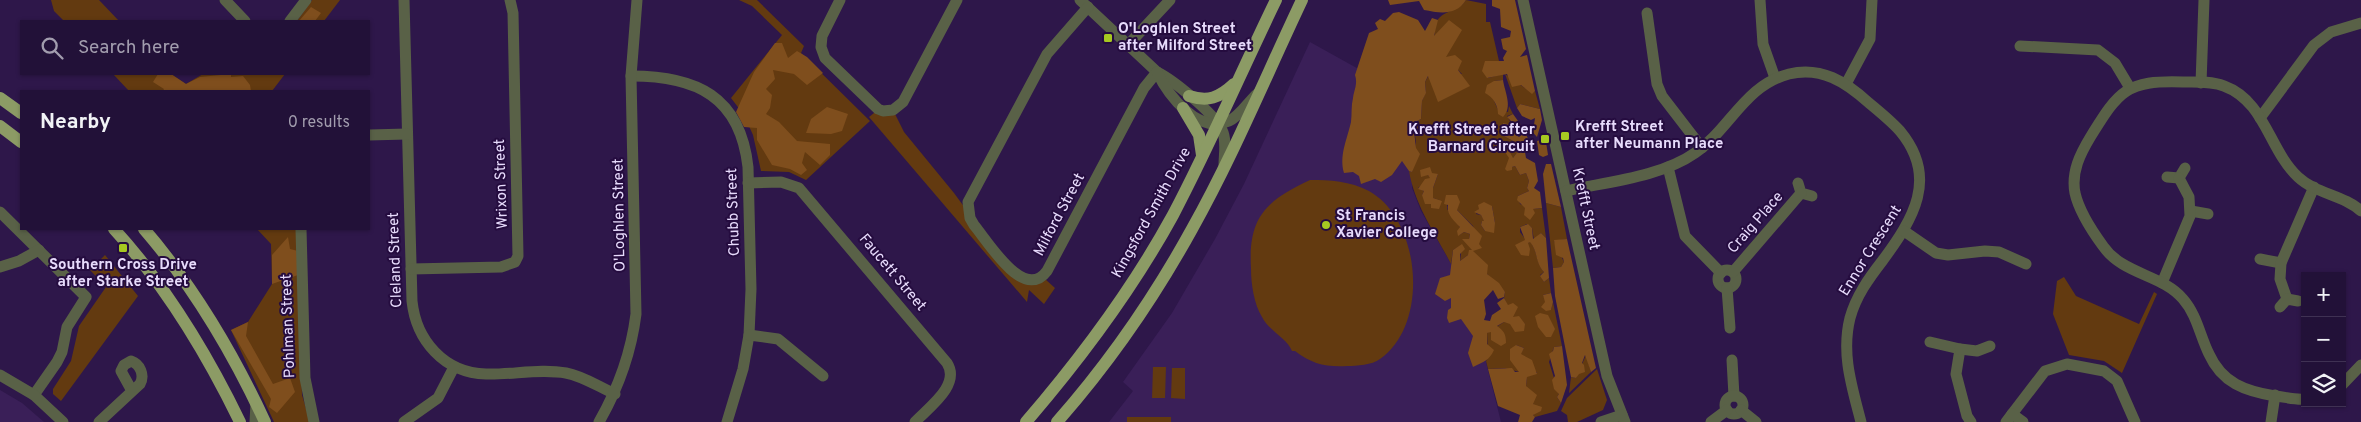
<!DOCTYPE html>
<html lang="en">
<head>
<meta charset="utf-8">
<style>
  body { margin:0; font-family:Overpass,sans-serif; background:#2e1f43; color:#f1f3f6 }
  .controls { position:absolute; right:15px; bottom:15px; display:grid; overflow:hidden; border-radius:0px; box-shadow:0 1px 4px #0004 }
  .controls button { width:45px; height:45px; display:grid; place-items:center; padding:0; border:0; border-bottom:1px solid #3f3153; background:#221138; color:#f1f3f6; font:25px sans-serif }
  .list { margin:0; padding:0; list-style:none }
  h2 { display:flex; justify-content:space-between; align-items:center; height:65px; margin:0; padding:0 20px; font-size:21px }
  h2 small { font-size:16px; font-weight:400; color:#a29dae }
  .icon { flex:none; width:28px; height:28px; fill:none; stroke:currentColor; stroke-width:2; stroke-linecap:round; stroke-linejoin:round }
  .map { position:relative; flex:none; width:2361px; height:422px; overflow:hidden }
  .search { position:absolute; background:#221138; box-shadow:0 1px 4px #0004; left:20px; top:20px; width:350px; height:55px; display:flex; align-items:center; gap:12px; box-sizing:border-box; padding:0 18px; border-radius:0px; color:#a29dae; font-size:19px }
  .panel { position:absolute; background:#221138; box-shadow:0 1px 4px #0004; left:20px; top:90px; width:350px; height:140px; border-radius:0px }
  .map>svg:first-child { display:block }
</style>
</head>
<body>
<div class="map">
<svg width="2361" height="422" viewBox="0 0 2361 422">
  <rect width="100%" height="100%" fill="#2e174a"/>
  <g fill="#3a1f58">
    <path d="M1310,42L1416,101L1412,188L1421,211L1454,269L1482,346L1501,422H1109L1133,391L1123,382L1172,313L1215,239L1244,184Z"/>
    <path d="M0,390L22,403L44,422H0Z"/>
  </g>
  <g fill="#633a10" fill-rule="evenodd">
    <path d="M51,0H99L119,21H64L54,11Z"/>
    <path d="M312,0H340L324,21H297Z"/>
    <path d="M739,0H757L804,46L801,53L870,121L806,180L789,172L761,171L753,135L744,115L731,98L782,35L752,6Z"/>
    <path d="M1466,0L1486,4V22H1490L1499,61H1485L1488,78L1503,74V80L1494,81L1492,96L1498,110L1508,112L1509,106L1513,114L1507,116L1514,128L1511,132L1502,126V135L1515,142L1516,150L1518,151L1513,158H1509L1512,170V167L1515,166L1520,175L1526,173L1529,181L1527,188L1529,191L1518,196L1520,204L1533,209L1542,208L1546,238L1541,233L1534,240L1532,228L1527,224L1520,227V232L1528,243L1530,241C1538,252 1536,263 1544,272L1540,275L1544,282L1549,278L1551,293L1543,295L1551,310L1553,302L1562,346L1554,347L1549,362L1559,394L1557,397L1561,403L1557,411L1535,417L1533,415L1536,411L1526,386L1527,376L1537,373L1520,354L1524,348L1516,345L1519,372L1505,368L1488,369L1486,361L1488,358L1487,333L1504,322L1525,324L1513,317L1504,298L1505,292L1468,255L1460,261L1462,245L1453,250L1451,264C1435,233 1415,206 1409,171L1412,172L1416,142L1413,123L1421,119L1422,101L1426,92L1425,82L1429,75L1462,74L1445,57L1434,37C1435,32 1435,26 1437,21C1443,10 1458,12 1466,0ZM1438,174L1433,188V198L1442,201L1422,195L1424,191L1418,188L1431,178L1428,175ZM1447,195L1457,210L1473,226L1479,244L1463,239H1469L1470,234L1464,232L1459,235L1460,227L1447,209ZM1492,206L1495,223L1485,231L1481,225L1482,221L1485,222L1481,215L1476,214L1479,209Z"/>
    <path d="M113,74H171L186,84L203,74H285L272,91H129Z"/>
    <path d="M1505,74L1532,93L1535,91L1540,109L1520,104L1517,108Z"/>
    <path d="M893,110L904,132L954,193L1013,273L1045,279L1055,288L1044,304L1029,290L1027,302L869,117L874,113Z"/>
    <path d="M1310,180C1330,180 1350,181 1369,191C1421,220 1430,324 1380,359C1372,365 1357,366 1347,366C1325,367 1312,364 1295,351H1292C1287,338 1268,330 1262,317C1254,304 1251,284 1251,269C1248,218 1265,201 1310,180Z"/>
    <path d="M1546,203L1561,207L1567,239L1554,241L1564,262L1561,267L1553,268Z"/>
    <path d="M257,229H297L302,395L310,422H274L231,330L248,322L272,284L271,244Z"/>
    <path d="M105,255L138,296L61,401L53,394V389L71,361L79,326L106,287L90,270Z"/>
    <path d="M2064,277L2076,296L2139,324L2154,292L2157,294L2122,373L2104,361L2069,355L2053,314L2057,281Z"/>
    <path d="M1586,355L1591,372L1569,393L1571,377L1576,378Z"/>
    <path d="M1153,367H1166L1165,398H1152Z"/>
    <path d="M1172,368H1185V399L1171,398Z"/>
    <path d="M1597,369L1607,400L1603,410L1577,422H1568L1567,415L1561,411L1567,398Z"/>
    <rect x="1127" y="417" width="44" height="5"/>
  </g>
  <g fill="#7f4e1d">
    <path d="M1388,0H1466C1456,16 1440,13 1424,10L1419,1L1390,5Z"/>
    <path d="M1492,0H1515L1526,49L1520,57L1527,55L1535,91L1532,94L1521,85L1512,87L1507,74L1487,78L1482,71L1485,61H1504L1503,58L1507,51L1503,49L1501,39L1510,37L1511,31L1501,27L1500,9L1492,6Z"/>
    <path d="M311,7L321,13L315,21H299Z"/>
    <path d="M1399,12L1418,20L1425,31L1432,18L1438,20L1434,36L1449,20L1462,30L1446,57L1455,55L1462,61L1458,70L1470,86L1438,102L1428,76L1425,82L1426,93L1422,101L1421,119L1413,123L1416,148L1420,154L1412,172L1409,171L1402,161L1392,175L1381,182L1375,179L1361,184L1359,176L1353,172L1344,173C1339,155 1347,140 1351,122C1352,114 1351,106 1353,98C1354,90 1358,84 1355,75L1369,33L1378,29L1375,23L1380,19L1385,21L1393,13Z"/>
    <path d="M775,43H782L788,58L797,51L807,57L823,73L807,85L794,74L773,70L775,79L766,89L772,95L770,108L766,114L779,122L797,141L830,144V155L820,165L805,152L802,163L807,170L801,175L790,169L772,165L757,140V128L744,127L736,112L754,72Z"/>
    <path d="M158,74H171L186,84L200,77L231,74V77L243,76L250,85L251,91H163L164,89L153,82Z"/>
    <path d="M1503,80C1505,93 1513,107 1503,117L1498,114C1498,105 1493,97 1485,93L1487,85L1494,81Z"/>
    <path d="M1520,104L1540,109L1542,120L1537,137L1528,127L1534,125L1535,118L1531,120L1522,116L1517,108Z"/>
    <path d="M827,107L848,114L842,131L831,134L806,133L811,119Z"/>
    <path d="M1513,114L1521,125L1516,135L1519,137L1525,132L1530,143L1525,152L1526,158L1535,163L1538,181L1534,188L1540,192L1542,208L1533,209L1535,213L1530,220L1524,215L1525,208L1517,200L1518,196L1529,191L1527,188L1529,181L1526,173L1520,175L1515,166L1512,167V170L1507,171L1505,169L1509,158L1505,152L1507,147L1513,158L1518,151L1516,150L1515,142L1502,135L1503,123L1508,124L1511,132L1514,129L1512,122L1507,117Z"/>
    <path d="M1541,140L1546,142L1548,155L1543,157L1539,155L1537,141Z"/>
    <path d="M1546,164H1551L1561,207L1546,203L1543,174Z"/>
    <path d="M1430,167L1432,173L1438,174L1433,188V198L1442,201L1439,209L1431,208V204H1425L1422,195L1424,191L1418,189L1425,179L1430,178L1428,175L1421,177L1420,170Z"/>
    <path d="M1446,195H1457L1460,202L1457,210L1482,236L1479,244L1482,248L1473,251L1488,265L1487,274L1499,283L1505,292L1504,297L1498,299L1493,290L1484,300L1486,314L1484,320L1490,321L1492,315L1501,309L1497,303L1504,298L1508,305L1513,303L1518,307L1513,317L1519,316L1525,324L1524,331L1515,332L1510,324L1504,322L1497,326C1504,331 1506,334 1506,343L1501,346L1491,340V332L1487,333V344L1494,350C1489,361 1483,362 1473,367L1468,353L1473,336L1461,319L1449,323L1447,318L1448,310L1451,308V298L1445,301L1435,294L1440,278L1450,275L1453,250L1462,244L1465,249L1460,254V261L1468,255L1469,250H1472L1462,239H1469L1470,234L1464,232L1458,236L1457,231L1460,227C1454,221 1446,214 1448,205L1444,204Z"/>
    <path d="M1484,202L1492,206L1495,223L1494,233L1485,231L1481,225L1482,221H1484L1481,215L1474,212L1479,209L1478,205Z"/>
    <path d="M1528,224L1532,228L1533,239L1541,233L1546,238L1549,278L1544,282L1540,276L1544,272C1535,263 1538,251 1530,242L1528,243L1530,249L1529,256L1521,255L1515,245L1525,240L1520,227Z"/>
    <path d="M288,237L290,249L298,251V275L272,284V255Z"/>
    <path d="M1567,239L1596,368L1591,372L1585,355L1582,363L1584,365L1585,372L1579,374L1576,378L1571,377L1555,296L1553,268L1561,267L1564,262L1563,258L1556,255L1554,240Z"/>
    <path d="M1551,293L1553,302L1551,310L1546,311L1541,307L1545,302L1543,295Z"/>
    <path d="M1540,313L1548,315L1555,329L1551,337H1546L1538,327L1535,316Z"/>
    <path d="M248,322L246,336L273,384L290,378L295,392L277,413L269,407L271,399L231,330Z"/>
    <path d="M1516,345L1524,348L1521,354L1532,360L1537,374L1527,377L1526,386L1537,395L1533,404L1542,407L1541,411L1533,415L1535,417L1532,422H1518L1520,415L1498,406L1488,369L1512,368L1515,372H1519L1510,360V349Z"/>
    <path d="M1562,346L1567,385L1561,403L1557,397L1559,394L1554,389L1552,380L1555,376L1549,354L1553,351L1554,347Z"/>
  </g>
  <g fill="none" stroke-linecap="round" stroke-linejoin="round">
    <g stroke="#596147" stroke-width="11">
      <path d="M225,0L245,21"/>
      <path d="M404,0L412,301C416,340 444,373 486,374C512,375 540,368 566,373C583,376 599,387 615,394"/>
      <path d="M840,0L822,36L821,47L825,58L878,109L883,111L893,110L903,102L957,0"/>
      <path d="M1080,0L1157,72C1173,80 1214,113 1222,130C1227,140 1224,154 1224,165"/>
      <path d="M1523,0L1607,376L1625,422"/>
      <path d="M1760,0L1763,44L1775,78"/>
      <path d="M1088,7L1047,54L968,202L970,218L974,225C989,243 1024,302 1047,271L1144,88L1157,72"/>
      <path d="M1647,13L1657,84L1662,96L1702,148"/>
      <path d="M290,21L306,0"/>
      <path d="M1128,45L1170,0"/>
      <path d="M2020,46L2098,50L2115,63L2130,88"/>
      <path d="M1157,72C1168,95 1198,135 1229,121C1240,116 1248,102 1257,94"/>
      <path d="M631,76C696,76 740,96 748,167L751,289L749,335L743,369L727,422"/>
      <path d="M2201,83L2204,0"/>
      <path d="M1846,84L1870,39L1872,0"/>
      <path d="M2260,118L2314,45L2331,32L2361,23"/>
      <path d="M369,135L407,134"/>
      <path d="M1668,167L1685,236L1721,273"/>
      <path d="M2167,177L2179,178L2185,168"/>
      <path d="M748,183L781,182L799,188L947,363C961,385 929,407 915,422"/>
      <path d="M1798,183L1801,193L1812,196"/>
      <path d="M1566,191C1606,182 1661,177 1695,153C1730,129 1745,85 1789,74C1821,66 1846,82 1869,103C1880,112 1891,121 1900,131C1939,178 1913,219 1883,260C1869,278 1856,296 1850,318C1841,354 1852,387 1861,422"/>
      <path d="M2191,211L2208,214"/>
      <path d="M0,212L86,297L67,327L62,352L57,362L34,395"/>
      <path d="M301,229L305,378L314,422"/>
      <path d="M1904,231L1936,253L1948,255L1985,251L1999,252L2026,264"/>
      <path d="M2260,259L2281,263"/>
      <path d="M0,267L19,261L39,250"/>
      <path d="M411,269L501,267L515,262L518,256L513,13L510,0"/>
      <circle cx="1727" cy="279" r="9"/>
      <path d="M1733,272L1801,193"/>
      <path d="M2162,283L2190,216L2189,197L2179,178"/>
      <path d="M1727,288L1730,328"/>
      <path d="M2287,299L2280,279L2281,263L2314,187"/>
      <path d="M2280,307L2287,299L2298,301"/>
      <path d="M749,335L778,339L823,376"/>
      <path d="M1930,342L1960,349L1956,374L1967,416L1971,422"/>
      <path d="M1960,349L1977,351L1990,346"/>
      <path d="M1732,360L1734,396"/>
      <path d="M0,375L34,395L63,422"/>
      <path d="M2342,385L2361,365"/>
      <circle cx="1734" cy="405" r="9"/>
      <path d="M2305,399C2295,400 2285,397 2275,396C2245,391 2222,383 2209,354C2200,336 2197,315 2183,299C2162,274 2123,275 2103,246C2092,231 2079,211 2075,193C2071,172 2080,154 2091,136C2119,91 2126,80 2183,82C2196,82 2211,81 2224,86C2265,101 2269,150 2298,177C2316,194 2344,195 2361,211"/>
      <path d="M1741,410L1756,422"/>
      <path d="M2012,414L2045,371L2067,364L2104,371L2117,381L2135,422"/>
      <path d="M99,422L140,384C145,375 140,364 131,361L124,365L121,371L132,391"/>
      <path d="M255,422L256,403"/>
      <path d="M404,422L438,398L454,367"/>
      <path d="M599,422C619,387 631,354 636,314L631,76L637,0"/>
      <path d="M1601,422L1622,415"/>
      <path d="M1711,422L1727,410"/>
      <path d="M2006,422L2012,414L2023,422"/>
      <path d="M2271,422L2275,395"/>
    </g>
    <g stroke="#8c9b65" stroke-width="12">
      <path d="M1189,96C1208,102 1219,98 1234,84"/>
      <path d="M0,98L21,113"/>
      <path d="M1183,108L1199,135L1202,155"/>
      <path d="M0,126L21,142"/>
      <path d="M114,229C166,286 206,352 240,422"/>
      <path d="M144,229C194,287 233,353 265,422"/>
      <path d="M1026,422C1081,358 1132,290 1173,215C1210,145 1241,72 1276,0"/>
      <path d="M1057,422C1109,363 1154,298 1192,229C1233,156 1266,76 1302,0"/>
    </g>
  </g>
  <g fill="#a6c821" stroke="#250c3f" stroke-width="2">
    <rect x="1103" y="33" width="10" height="10" rx="2.5"/>
    <rect x="1560" y="131" width="10" height="10" rx="2.5"/>
    <rect x="1540" y="134" width="10" height="10" rx="2.5"/>
    <circle cx="1326" cy="225" r="5"/>
    <rect x="118" y="243" width="10" height="10" rx="2.5"/>
  </g>
  <g text-anchor="middle" dominant-baseline="central" stroke-width="4" stroke-linejoin="round" paint-order="stroke">
    <g font-size="15" font-weight="bold" fill="#e7dbfc" stroke="#250c3f" text-anchor="start">
      <text x="1118" y="29">O'Loghlen Street<tspan x="1118" dy="17">after Milford Street</tspan></text>
      <text x="1575" y="127">Krefft Street<tspan x="1575" dy="17">after Neumann Place</tspan></text>
      <text x="1535" y="130" text-anchor="end">Krefft Street after<tspan x="1535" dy="17">Barnard Circuit</tspan></text>
      <text x="1336" y="216">St Francis<tspan x="1336" dy="17">Xavier College</tspan></text>
      <text x="123" y="265" text-anchor="middle">Southern Cross Drive<tspan x="123" dy="17">after Starke Street</tspan></text>
    </g>
    <g font-size="15" fill="#e7dbfc" stroke="#250c3f">
      <text transform="translate(502 184) rotate(-92)">Wrixon Street</text>
      <text transform="translate(1585 209) rotate(78)">Krefft Street</text>
      <text transform="translate(734 212) rotate(-92)">Chubb Street</text>
      <text transform="translate(1152 213) rotate(-61)">Kingsford Smith Drive</text>
      <text transform="translate(620 215) rotate(-91)">O'Loghlen Street</text>
      <text transform="translate(1060 215) rotate(-62)">Milford Street</text>
      <text transform="translate(1756 223) rotate(-49)">Craig Place</text>
      <text transform="translate(1871 251) rotate(-58)">Ennor Crescent</text>
      <text transform="translate(396 260) rotate(-92)">Cleland Street</text>
      <text transform="translate(892 273) rotate(50)">Faucett Street</text>
      <text transform="translate(289 326) rotate(-92)">Pohlman Street</text>
    </g>
  </g>
</svg>
<div class="controls">
<button>+</button>
<button>−</button>
<button><svg class="icon" aria-label="layers" viewBox="0 0 24 24"><path d="M12 4l9 5-9 5-9-5zM3 14l9 5 9-5"/></svg></button>
</div>
<div class="search"><svg class="icon" aria-label="search" viewBox="0 0 24 24"><circle cx="10" cy="10" r="6"/><path d="M15 15l6 6"/></svg>Search here</div>
<section class="panel">
<h2>Nearby<small>0 results</small></h2>
<ul class="list">
</ul>
</section>
</div>
</body>
</html>
